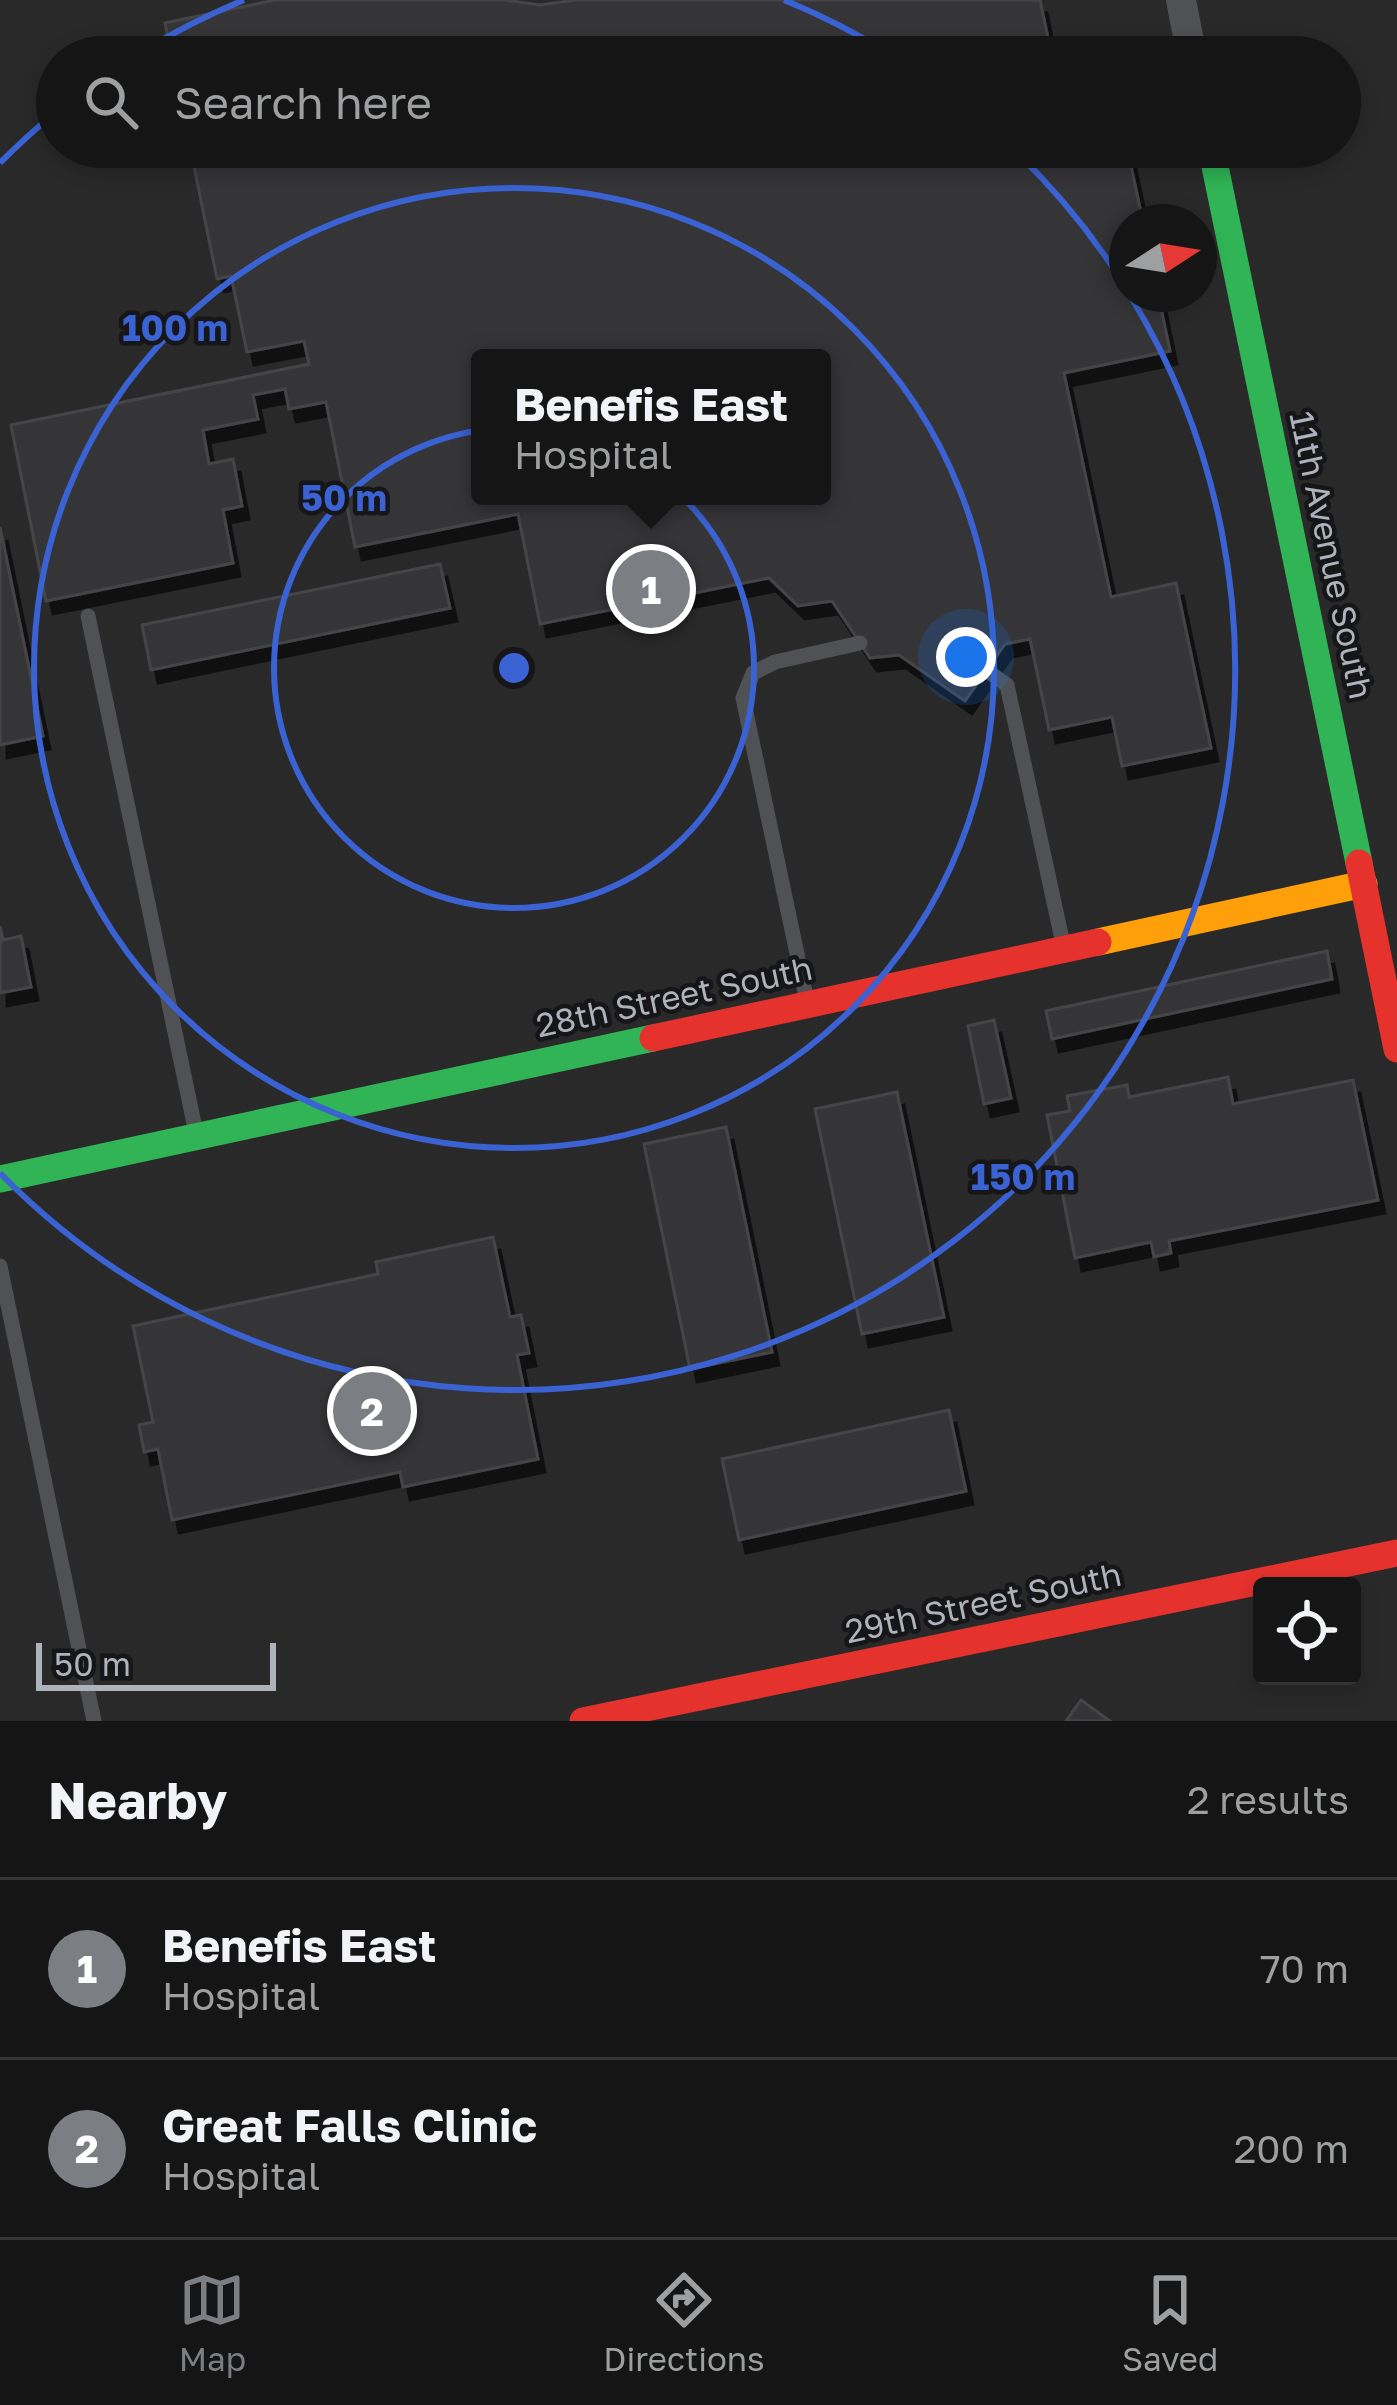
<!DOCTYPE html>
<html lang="en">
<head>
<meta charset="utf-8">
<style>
  body { margin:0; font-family:"Golos Text",sans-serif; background:#1e1e1e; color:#f1f3f6 }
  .controls { position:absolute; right:36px; bottom:36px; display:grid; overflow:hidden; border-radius:12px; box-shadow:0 6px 18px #0003 }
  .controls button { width:108px; height:108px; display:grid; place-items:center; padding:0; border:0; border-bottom:3px solid #343434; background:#151515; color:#f1f3f6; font:60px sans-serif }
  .compass { position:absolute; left:1109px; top:204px; width:108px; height:108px; border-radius:50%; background:#151515; box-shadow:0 6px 18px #0003; rotate:78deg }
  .scale { position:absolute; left:36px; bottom:30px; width:240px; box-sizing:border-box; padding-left:12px; border:6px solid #aeb2bb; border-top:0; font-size:33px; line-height:42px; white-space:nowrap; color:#aeb2bb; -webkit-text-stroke:9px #161518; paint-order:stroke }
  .you { position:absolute; left:966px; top:657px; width:42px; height:42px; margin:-30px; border:9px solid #fff; border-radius:50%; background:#1a73e8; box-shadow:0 0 0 18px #1a73e833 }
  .badge { display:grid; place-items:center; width:78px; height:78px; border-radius:50%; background:#7b7e83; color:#fff; font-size:39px; font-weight:700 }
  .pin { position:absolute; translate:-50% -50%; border:6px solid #fff; box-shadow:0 3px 12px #0006 }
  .popup { position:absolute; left:471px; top:349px; width:360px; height:156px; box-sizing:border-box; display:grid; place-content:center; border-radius:12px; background:#151515; filter:drop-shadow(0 3px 9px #0005); font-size:39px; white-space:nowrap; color:#9d9fa0 }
  .popup b { font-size:45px; color:#f1f3f6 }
  .popup::after { content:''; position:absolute; left:50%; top:100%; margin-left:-24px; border:24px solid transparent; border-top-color:#151515 }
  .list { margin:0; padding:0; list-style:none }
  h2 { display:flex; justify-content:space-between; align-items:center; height:156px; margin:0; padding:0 48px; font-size:51px }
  h2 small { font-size:39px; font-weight:400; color:#9d9fa0 }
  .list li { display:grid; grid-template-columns:78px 1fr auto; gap:36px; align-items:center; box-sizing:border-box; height:180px; padding:0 48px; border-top:3px solid #343434 }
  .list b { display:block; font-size:45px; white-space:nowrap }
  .list p { margin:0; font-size:39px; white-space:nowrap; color:#9d9fa0 }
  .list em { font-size:39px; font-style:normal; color:#9d9fa0 }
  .icon { flex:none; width:66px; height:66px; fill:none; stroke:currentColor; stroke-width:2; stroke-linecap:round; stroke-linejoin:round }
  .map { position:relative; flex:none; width:1397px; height:1721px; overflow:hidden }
  .search { position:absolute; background:#151515; box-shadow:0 6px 18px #0003; left:36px; right:36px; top:36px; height:132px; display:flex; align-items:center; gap:30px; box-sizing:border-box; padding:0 42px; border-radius:66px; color:#9d9fa0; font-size:45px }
  .sheet { height:516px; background:#151515 }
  nav { display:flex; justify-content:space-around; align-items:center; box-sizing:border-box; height:168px; border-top:3px solid #343434; background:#151515; font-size:33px; color:#9d9fa0 }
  nav a { display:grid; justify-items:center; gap:6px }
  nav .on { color:#7b7e83 }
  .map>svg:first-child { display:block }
</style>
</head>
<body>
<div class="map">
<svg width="1397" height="1721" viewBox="0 0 1397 1721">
  <defs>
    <filter id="shadow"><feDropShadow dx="7" dy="13" stdDeviation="0" flood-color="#0009"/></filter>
  </defs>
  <rect width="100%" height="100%" fill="#1c1c1c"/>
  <path fill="#29292a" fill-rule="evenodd" d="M0,0H1397V1721H0ZM57,57H1340V147H57ZM1127,222H1199V294H1127ZM480,358H822V496H480ZM1262,1586H1352V1676H1262Z"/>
  <g fill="#363637" stroke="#444548" stroke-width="3" fill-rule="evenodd" filter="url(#shadow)">
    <path d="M275,0H505L540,5L576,0H1040L1052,57H172L165,23Z"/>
    <path d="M190,147H1127L1143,222H1127V294H1158L1170,351L1064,373L1111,597L1176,583L1211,748L1122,766L1112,717L1049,730L1030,639L1005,644L965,701L899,655L870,658L832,601L798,606L769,578L540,624L518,514L355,547L326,402L289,409L285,389L253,395L258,419L203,430L209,464L233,459L242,506L223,510L233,563L46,601L11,425L309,364L304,341L247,352L231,276L217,279ZM480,358H822V496H480Z"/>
    <path d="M0,527L43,736L0,745Z"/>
    <path d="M440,564L450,608L151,670L142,625Z"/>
    <path d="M0,926L3,940L21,936L31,987L0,993Z"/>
    <path d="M1327,951L1332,979L1052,1039L1046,1011Z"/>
    <path d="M994,1020L1011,1098L984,1104L968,1026Z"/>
    <path d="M1228,1077L1233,1104L1353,1080L1378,1200L1169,1241L1171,1253L1154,1257L1151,1242L1075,1258L1047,1115L1070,1111L1067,1096L1127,1085L1129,1097Z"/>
    <path d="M897,1092L944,1317L862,1334L815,1109Z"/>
    <path d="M726,1127L772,1352L690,1369L644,1144Z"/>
    <path d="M493,1237L510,1317L521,1315L529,1353L517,1355L538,1459L403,1487L400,1472L172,1520L158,1449L144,1452L139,1425L153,1422L133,1326L378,1274L376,1262Z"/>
    <path d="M949,1410L966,1491L739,1540L722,1459Z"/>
    <path d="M1081,1700L1110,1721H1066Z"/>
  </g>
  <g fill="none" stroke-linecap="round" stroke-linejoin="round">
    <g stroke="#505154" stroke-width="15">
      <path d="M88,616L196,1133"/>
      <path d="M986,670L1007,685L1063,944"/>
      <path d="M807,1001L743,698L753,673L775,662L860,643"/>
      <path d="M0,1266L94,1721"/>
    </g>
    <path stroke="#505154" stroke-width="30" d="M1181,0L1192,57"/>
    <g stroke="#30b455" stroke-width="27">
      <path d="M1211,147L1359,863"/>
      <path d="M0,1179L653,1038"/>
    </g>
    <path stroke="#ff9f0a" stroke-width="27" d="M1098,942L1364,884"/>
    <g stroke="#e5322d" stroke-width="27">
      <path d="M1359,863L1397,1049"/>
      <path d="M653,1038L1098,942"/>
      <path d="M583,1721L1397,1553"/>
    </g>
  </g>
  <g fill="none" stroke="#3a62d2" stroke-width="6">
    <circle cx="514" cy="668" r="240"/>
    <circle cx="514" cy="668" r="480"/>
    <path d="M0 163A720 720 0 0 1 56 112M138 54A720 720 0 0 1 244 0M784 0A720 720 0 0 1 890 54M1014 150A720 720 0 0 1 1125 286M1131 297A720 720 0 0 1 0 1173"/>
  </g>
  <g text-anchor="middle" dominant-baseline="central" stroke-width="9" stroke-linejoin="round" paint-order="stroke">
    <g font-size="33" fill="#aeb2bb" stroke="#161518">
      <text transform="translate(1332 555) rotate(78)">11th Avenue South</text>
      <text transform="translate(674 996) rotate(-12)">28th Street South</text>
      <text transform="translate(983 1602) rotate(-12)">29th Street South</text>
    </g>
  </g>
  <circle cx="514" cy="668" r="18" fill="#3a62d2" stroke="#161518" stroke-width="6"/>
  <g font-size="36" text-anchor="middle" font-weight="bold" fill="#3a62d2" stroke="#161518" stroke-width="9" stroke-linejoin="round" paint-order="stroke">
    <text x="175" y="341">100 m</text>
    <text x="344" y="511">50 m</text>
    <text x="1023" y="1190">150 m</text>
  </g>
</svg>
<div class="controls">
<button><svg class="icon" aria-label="locate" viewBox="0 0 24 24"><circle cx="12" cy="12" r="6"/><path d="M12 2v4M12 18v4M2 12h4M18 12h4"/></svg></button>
</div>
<svg class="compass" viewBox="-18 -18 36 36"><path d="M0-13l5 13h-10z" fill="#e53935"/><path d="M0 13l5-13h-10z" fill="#9d9fa0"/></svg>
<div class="scale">50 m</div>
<div class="you"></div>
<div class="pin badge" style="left:651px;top:589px">1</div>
<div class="popup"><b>Benefis East</b>Hospital</div>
<div class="pin badge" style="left:372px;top:1411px">2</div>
<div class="search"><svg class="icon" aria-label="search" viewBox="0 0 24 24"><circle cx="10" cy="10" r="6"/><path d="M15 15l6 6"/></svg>Search here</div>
</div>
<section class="sheet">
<h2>Nearby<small>2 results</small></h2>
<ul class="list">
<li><span class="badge">1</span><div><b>Benefis East</b><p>Hospital</p></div><em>70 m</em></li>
<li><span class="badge">2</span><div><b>Great Falls Clinic</b><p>Hospital</p></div><em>200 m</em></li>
</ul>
</section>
<nav>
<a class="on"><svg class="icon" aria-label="map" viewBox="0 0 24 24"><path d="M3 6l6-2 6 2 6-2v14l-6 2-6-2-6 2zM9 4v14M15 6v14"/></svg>Map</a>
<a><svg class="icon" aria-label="directions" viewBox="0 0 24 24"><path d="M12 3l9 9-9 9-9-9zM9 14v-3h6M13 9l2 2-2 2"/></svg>Directions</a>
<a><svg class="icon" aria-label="saved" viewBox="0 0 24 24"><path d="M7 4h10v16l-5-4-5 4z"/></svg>Saved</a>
</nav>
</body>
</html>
